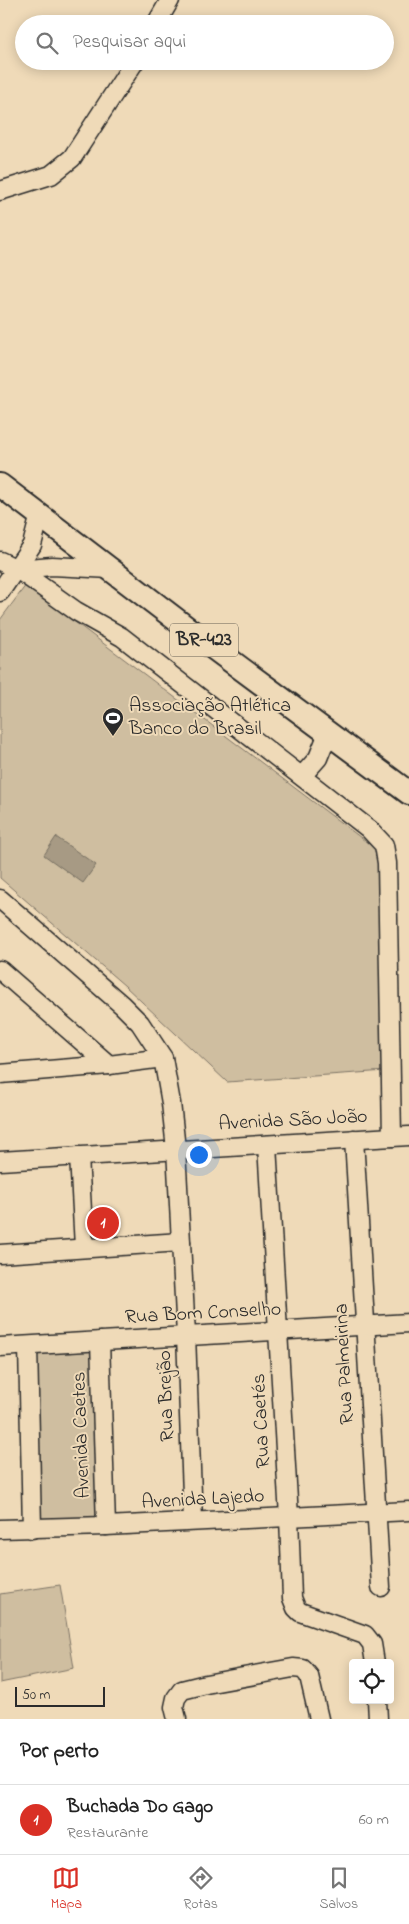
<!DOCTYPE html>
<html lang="pt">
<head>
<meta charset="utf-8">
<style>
  body { margin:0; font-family:"Indie Flower",sans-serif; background:#f6f6f6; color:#222 }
  .controls { position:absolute; right:15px; bottom:15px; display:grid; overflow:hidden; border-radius:5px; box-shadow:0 2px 12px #0003 }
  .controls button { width:45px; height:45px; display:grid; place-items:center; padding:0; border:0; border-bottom:1px solid #e0e0e0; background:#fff; color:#222; font:25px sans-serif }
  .scale { position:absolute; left:15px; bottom:12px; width:90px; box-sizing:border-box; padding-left:5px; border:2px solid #2b2b2b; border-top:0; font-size:14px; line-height:18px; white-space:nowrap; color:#2b2b2b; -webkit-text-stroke:4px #efdab8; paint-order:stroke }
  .you { position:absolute; left:198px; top:1154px; width:18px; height:18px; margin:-12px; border:4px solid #fff; border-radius:50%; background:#1a73e8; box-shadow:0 0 0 8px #1a73e833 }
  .badge { display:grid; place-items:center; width:32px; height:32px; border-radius:50%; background:#d93025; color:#fff; font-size:16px; font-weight:700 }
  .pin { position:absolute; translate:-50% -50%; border:2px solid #fff; box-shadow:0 1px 5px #0006 }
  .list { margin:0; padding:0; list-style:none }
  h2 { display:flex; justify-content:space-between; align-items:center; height:65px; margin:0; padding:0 20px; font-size:21px }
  h2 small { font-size:16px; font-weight:400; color:#767676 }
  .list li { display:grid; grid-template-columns:32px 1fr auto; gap:15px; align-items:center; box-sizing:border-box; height:70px; padding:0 20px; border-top:1px solid #e0e0e0 }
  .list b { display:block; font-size:19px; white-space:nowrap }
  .list p { margin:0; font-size:16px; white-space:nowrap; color:#767676 }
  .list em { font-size:16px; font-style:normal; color:#767676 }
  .icon { flex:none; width:28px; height:28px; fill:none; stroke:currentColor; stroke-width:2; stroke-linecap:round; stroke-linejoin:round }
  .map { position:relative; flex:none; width:409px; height:1719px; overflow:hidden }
  .search { position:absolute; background:#fff; box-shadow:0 2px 12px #0003; left:15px; right:15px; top:15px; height:55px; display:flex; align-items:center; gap:12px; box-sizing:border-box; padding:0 18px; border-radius:28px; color:#767676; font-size:19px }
  .sheet { height:135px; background:#fff }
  nav { display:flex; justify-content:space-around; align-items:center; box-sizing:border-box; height:70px; border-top:1px solid #e0e0e0; background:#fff; font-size:14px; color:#767676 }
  nav a { display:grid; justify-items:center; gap:2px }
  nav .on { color:#d93025 }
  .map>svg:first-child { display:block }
</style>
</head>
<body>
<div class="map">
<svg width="409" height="1719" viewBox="0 0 409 1719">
  <rect width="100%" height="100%" fill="#efdab8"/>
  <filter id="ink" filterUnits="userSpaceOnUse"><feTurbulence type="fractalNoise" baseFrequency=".02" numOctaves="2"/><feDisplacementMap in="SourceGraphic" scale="10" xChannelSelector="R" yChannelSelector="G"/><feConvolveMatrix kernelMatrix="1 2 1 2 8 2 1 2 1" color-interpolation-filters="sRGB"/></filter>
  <g filter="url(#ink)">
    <g fill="#cfbea0" stroke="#7d7466">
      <path d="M26,585L381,853L386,1071L227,1082L125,986L0,878V620Z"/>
      <path d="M96,1346L102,1520L38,1523L33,1350Z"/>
      <path d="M60,1585L74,1668L0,1683V1594Z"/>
    </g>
    <path fill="#a79a84" stroke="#756e60" d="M56,837L96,865L83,883L44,855Z"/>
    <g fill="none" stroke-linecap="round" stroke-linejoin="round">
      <g stroke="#2b2b2b" stroke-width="21">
        <g id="minor">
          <path d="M156,24L170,0"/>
          <path d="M0,191L51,175L72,158L135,61"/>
          <path d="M0,561L17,569L76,611L122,637L369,829L384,845L387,863L392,1137"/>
          <path d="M17,569L52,566L111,569"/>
          <path d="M0,592L32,545L40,514"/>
          <path d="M302,776L318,758L328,733"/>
          <path d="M0,899L122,1005L140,1023L163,1058L171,1103L176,1149L186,1335L193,1521"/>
          <path d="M0,970L109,1065"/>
          <path d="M0,1074L109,1065L163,1058"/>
          <path d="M354,1139L381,1587"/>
          <path d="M267,1145L289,1517L292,1598L296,1608L300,1612L365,1635L372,1644L375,1663"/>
          <path d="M79,1156L84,1247"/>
          <path d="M0,1161L409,1136"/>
          <path d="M0,1254L181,1242"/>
          <path d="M100,1341L106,1526"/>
          <path d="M28,1346L32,1529"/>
          <path d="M0,1347L409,1323"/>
          <path d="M0,1529L106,1526L409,1511"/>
          <path d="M377,1700L378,1719"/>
          <path d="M177,1719L174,1707L176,1698L182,1690L206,1684L293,1668L303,1669L309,1676L319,1719"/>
        </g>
      </g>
      <g stroke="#2b2b2b" stroke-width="26">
        <path id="major" d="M0,485L212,647L409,793"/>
      </g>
      <use href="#minor" stroke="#efdab8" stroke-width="18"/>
      <use href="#major" stroke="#efdab8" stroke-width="22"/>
    </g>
  </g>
  <defs>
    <g id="stadium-pin" transform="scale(1.125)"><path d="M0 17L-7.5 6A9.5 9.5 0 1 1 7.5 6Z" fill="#2b2b2b" stroke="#efdab8"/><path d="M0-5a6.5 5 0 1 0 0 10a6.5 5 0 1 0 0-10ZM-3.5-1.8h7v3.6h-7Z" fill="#fff"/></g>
  </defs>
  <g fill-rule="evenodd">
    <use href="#stadium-pin" x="113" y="718"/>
  </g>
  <g text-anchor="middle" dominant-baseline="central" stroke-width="4" stroke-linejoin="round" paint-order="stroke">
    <rect fill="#efdab8" stroke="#666055" stroke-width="1" x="170" y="623.5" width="68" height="33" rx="4"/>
    <g font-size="19" font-weight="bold" fill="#2b2b2b">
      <text x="204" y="640">BR-423</text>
    </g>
    <g font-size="20" fill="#2b2b2b" stroke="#efdab8" text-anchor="start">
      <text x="129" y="706">Associação Atlética<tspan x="129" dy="23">Banco do Brasil</tspan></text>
    </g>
    <g font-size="20" fill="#2b2b2b" stroke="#efdab8">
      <text transform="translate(293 1121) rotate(-3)">Avenida São João</text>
      <text transform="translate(203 1314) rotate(-3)">Rua Bom Conselho</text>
      <text transform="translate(345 1364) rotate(-93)">Rua Palmeirina</text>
      <text transform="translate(167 1396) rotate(-92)">Rua Brejão</text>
      <text transform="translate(262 1421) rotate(-93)">Rua Caetés</text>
      <text transform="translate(82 1435) rotate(-92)">Avenida Caetes</text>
      <text transform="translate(203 1500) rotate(-3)">Avenida Lajedo</text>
    </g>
  </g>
</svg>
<div class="controls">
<button><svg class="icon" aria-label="locate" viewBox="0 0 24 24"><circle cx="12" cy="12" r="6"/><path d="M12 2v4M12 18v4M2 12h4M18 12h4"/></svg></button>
</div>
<div class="scale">50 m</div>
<div class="you"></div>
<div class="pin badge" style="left:103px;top:1223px">1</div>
<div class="search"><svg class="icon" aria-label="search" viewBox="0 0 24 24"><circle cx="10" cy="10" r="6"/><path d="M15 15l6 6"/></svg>Pesquisar aqui</div>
</div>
<section class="sheet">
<h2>Por perto<small></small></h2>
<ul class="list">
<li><span class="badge">1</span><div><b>Buchada Do Gago</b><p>Restaurante</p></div><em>60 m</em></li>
</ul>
</section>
<nav>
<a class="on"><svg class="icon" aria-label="map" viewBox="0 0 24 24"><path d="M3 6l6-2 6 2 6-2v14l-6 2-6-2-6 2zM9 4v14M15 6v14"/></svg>Mapa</a>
<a><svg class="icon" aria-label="directions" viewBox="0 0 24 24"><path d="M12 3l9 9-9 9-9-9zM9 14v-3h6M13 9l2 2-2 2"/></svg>Rotas</a>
<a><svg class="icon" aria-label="saved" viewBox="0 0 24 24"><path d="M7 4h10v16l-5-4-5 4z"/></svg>Salvos</a>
</nav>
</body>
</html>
